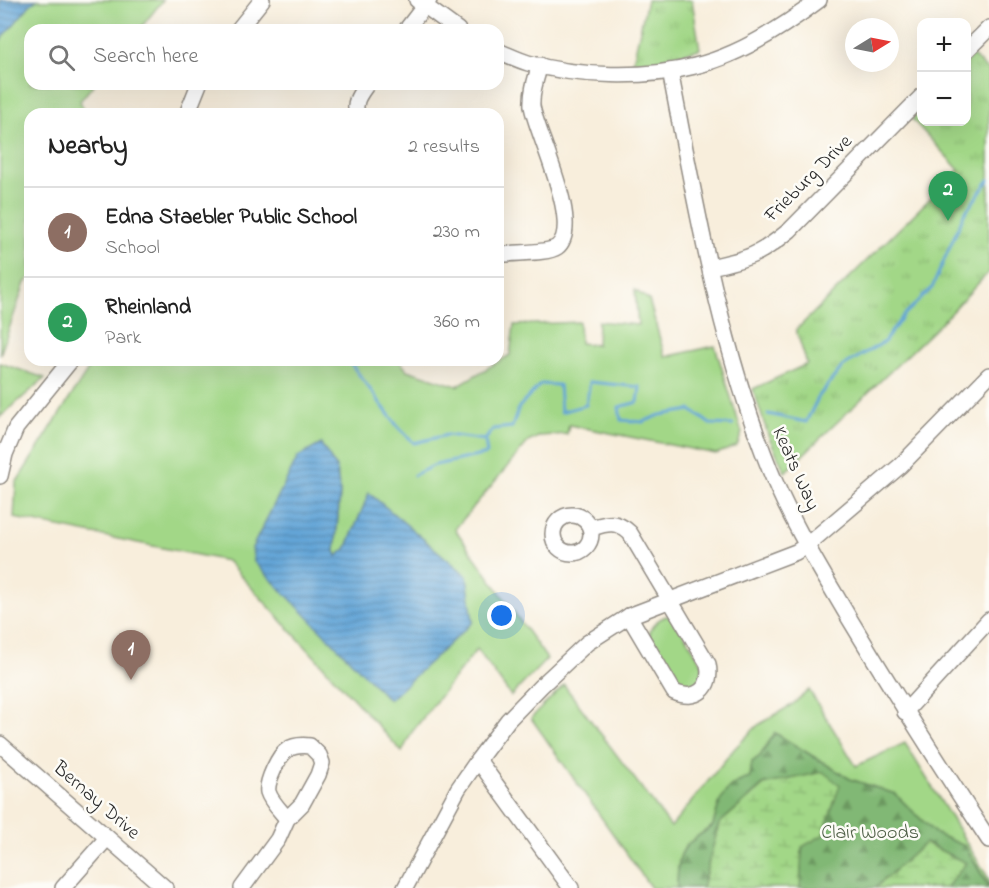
<!DOCTYPE html>
<html lang="en">
<head>
<meta charset="utf-8">
<style>
  body { margin:0; font-family:"Indie Flower",sans-serif; background:#f2f2f2; color:#222 }
  .controls { position:absolute; right:18px; top:18px; display:grid; overflow:hidden; border-radius:12px; box-shadow:0 6px 24px #0002 }
  .controls button { width:54px; height:54px; display:grid; place-items:center; padding:0; border:0; border-bottom:2px solid #e0e0e0; background:#fff; color:#222; font:30px sans-serif }
  .compass { position:absolute; left:845px; top:18px; width:54px; height:54px; border-radius:50%; background:#fff; box-shadow:0 6px 24px #0002; rotate:80deg }
  .you { position:absolute; left:502px; top:616px; width:21px; height:21px; margin:-15px; border:4px solid #fff; border-radius:50%; background:#1a73e8; box-shadow:0 0 0 9px #1a73e833 }
  .badge { display:grid; place-items:center; width:39px; height:39px; border-radius:50%; background:#2563eb; color:#fff; font-size:20px; font-weight:700 }
  .pin { position:absolute; translate:-50% -50px; filter:drop-shadow(0 2px 3px #0008) }
  .pin::after { content:''; position:absolute; top:32px; width:21px; height:18px; background:inherit; clip-path:polygon(0 0,100% 0,50% 100%) }
  .list { margin:0; padding:0; list-style:none }
  h2 { display:flex; justify-content:space-between; align-items:center; height:78px; margin:0; padding:0 24px; font-size:26px }
  h2 small { font-size:20px; font-weight:400; color:#767676 }
  .list li { display:grid; grid-template-columns:39px 1fr auto; gap:18px; align-items:center; box-sizing:border-box; height:90px; padding:0 24px; border-top:2px solid #e0e0e0 }
  .list b { display:block; font-size:22px; white-space:nowrap }
  .list p { margin:0; font-size:20px; white-space:nowrap; color:#767676 }
  .list em { font-size:20px; font-style:normal; color:#767676 }
  .icon { flex:none; width:33px; height:33px; fill:none; stroke:currentColor; stroke-width:2; stroke-linecap:round; stroke-linejoin:round }
  .map { position:relative; flex:none; width:989px; height:888px; overflow:hidden }
  .search { position:absolute; background:#fff; box-shadow:0 6px 24px #0002; left:24px; top:24px; width:480px; height:66px; display:flex; align-items:center; gap:15px; box-sizing:border-box; padding:0 21px; border-radius:18px; color:#767676; font-size:22px }
  .panel { position:absolute; background:#fff; box-shadow:0 6px 24px #0002; left:24px; top:108px; width:480px; height:258px; border-radius:18px }
  .map>svg:first-child { display:block }
</style>
</head>
<body>
<div class="map">
<svg width="989" height="888" viewBox="0 0 989 888">
  <defs>
    <pattern id="forest-firs" width="22" height="20" patternUnits="userSpaceOnUse" patternTransform="scale(1.5)"><rect width="22" height="20" fill="#81b874"/><path d="M5 1l3.5 6h-7zM16 11l3.5 6h-7z" fill="#6a965f"/></pattern>
    <pattern id="wetland-marsh" width="20" height="14" patternUnits="userSpaceOnUse" patternTransform="scale(1.5)"><rect width="20" height="14" fill="#a2d787"/><path d="M1 5h8M5 5V1M11 12h8M15 12V8" fill="none" stroke="#8cb975"/></pattern>
    <pattern id="park-tufts" width="24" height="20" patternUnits="userSpaceOnUse" patternTransform="scale(1.5)"><rect width="24" height="20" fill="#a2d787"/><path d="M3 7l-1-3M5 7V3M7 7l1-3M15 17l-1-3M17 17v-4M19 17l1-3" fill="none" stroke="#8cb975"/></pattern>
    <pattern id="water-rules" width="6" height="5" patternUnits="userSpaceOnUse" patternTransform="scale(1.5)"><rect width="6" height="5" fill="#63a5d7"/><path d="M0 2.5h6" fill="none" stroke="#5287af"/></pattern>
  </defs>
  <rect width="100%" height="100%" fill="#fdfcf7"/>
  <filter id="ink" filterUnits="userSpaceOnUse"><feTurbulence type="fractalNoise" baseFrequency=".0167" numOctaves="2"/><feDisplacementMap in="SourceGraphic" scale="12" xChannelSelector="R" yChannelSelector="G"/><feConvolveMatrix kernelMatrix="1 2 1 2 8 2 1 2 1" color-interpolation-filters="sRGB"/></filter>
  <filter id="wash" filterUnits="userSpaceOnUse"><feTurbulence type="fractalNoise" baseFrequency=".008" numOctaves="4" result="noise"/><feDisplacementMap in="SourceGraphic" scale="24" xChannelSelector="R" yChannelSelector="G"/><feGaussianBlur stdDeviation="1.35" result="paint"/><feColorMatrix in="noise" values="0 0 0 0 0 0 0 0 0 0 0 0 0 0 0 0 0 1.4 0 .05"/><feComposite in="paint" operator="in"/></filter>
  <g filter="url(#wash)">
    <rect width="100%" height="100%" fill="#f8eedc"/>
    <g fill="#a2d787" stroke="#668159" stroke-width="1.5" fill-rule="evenodd">
      <path d="M0,0H163L139,30H30V84H94L80,101L86,114H30V277L25,283L0,355Z"/>
      <path d="M635,290L649,300L665,357L715,346L742,433L737,446L716,454L569,425L567,434L540,436L528,442L455,529L547,659L511,696L477,649L412,732L402,752L227,561L14,518L16,483L94,360H399L407,370L457,386L510,355L514,325L579,322L580,343L597,345L598,321L638,325ZM321,445L336,467L340,493L335,551L337,556L346,549L369,494L389,699L298,457Z"/>
      <path d="M0,363L45,378L0,417Z"/>
      <path d="M666,616L674,618L703,665C703,672 702,681 694,685C674,696 657,651 649,637C650,626 656,620 666,616Z"/>
      <path d="M564,685L671,827L734,749L758,725L793,704L809,690L856,766L905,743L989,879V886L965,846L936,834L895,794L850,779L775,733L760,756L752,762L750,778C722,785 719,801 713,826C681,847 678,848 677,888H651L531,718Z"/>
    </g>
    <path fill="url(#forest-firs)" stroke="#567250" stroke-width="1.5" d="M775,733L850,779L895,794L936,834L965,846L989,888H946L966,863L925,843L875,888H800L802,847L823,772L763,785L719,824L702,888H677C678,849 681,847 713,826C719,801 722,785 750,778L752,762L760,756Z"/>
    <g fill="url(#wetland-marsh)" stroke="#668159" stroke-width="1.5">
      <path d="M823,772L840,785L823,835L802,847L800,888H702L719,824L764,785Z"/>
      <path d="M925,843L966,863L946,888H875Z"/>
    </g>
    <g fill="url(#park-tufts)" stroke="#668159" stroke-width="1.5">
      <path d="M647,0H692L700,49L654,61H633Z"/>
      <path d="M972,55L989,71V272L940,324L785,472L768,435L753,389L807,364L796,330L959,170L912,119L921,109L922,122H966L967,61Z"/>
    </g>
    <g fill="url(#water-rules)" stroke="#476881" stroke-width="1.5">
      <path d="M0,0H37L30,5L0,41Z"/>
      <path d="M321,444L336,467L340,493L335,551L337,556L346,549L369,493L467,576L473,622L389,700L254,562L252,548L298,457Z"/>
    </g>
    <g fill="none" stroke-linecap="round" stroke-linejoin="round">
      <g stroke="#63a5d7" stroke-width="3">
        <path d="M342,360L352,365L398,427L414,443L447,435L485,440"/>
        <path d="M768,414L806,422L819,396L843,366L884,342L903,316L932,288L964,214L989,180"/>
        <path d="M414,475L435,465L487,454L485,440L493,429L512,427L519,407L541,384L559,385L561,412L586,405L590,382L640,387L638,402L619,407L621,420L643,422L660,415L691,410L710,424L733,425"/>
      </g>
    </g>
  </g>
  <g filter="url(#ink)">
    <g fill="none" stroke-linecap="round" stroke-linejoin="round">
      <g stroke="#928c84" stroke-width="18">
        <g id="minor">
          <path d="M417,0L458,30"/>
          <path d="M238,30L262,0"/>
          <path d="M406,30L429,0"/>
          <path d="M498,51C508,55 518,60 528,63C577,77 645,79 695,66C740,55 782,28 819,0"/>
          <path d="M966,51L989,28"/>
          <path d="M670,71C696,205 719,343 770,470C791,522 821,570 849,618C894,693 941,767 989,840"/>
          <path d="M187,114L199,84"/>
          <path d="M357,114C353,102 360,94 367,84"/>
          <path d="M498,255C512,252 547,254 557,247C584,226 536,133 532,106C531,92 536,78 540,65"/>
          <path d="M710,267C748,259 760,255 790,230L922,96"/>
          <path d="M0,476L5,454L16,428L71,360"/>
          <circle cx="572" cy="534" r="19"/>
          <path d="M591,528C608,523 616,520 630,533L708,664C713,688 696,702 674,692L629,616"/>
          <path d="M905,712L989,620"/>
          <path d="M0,744L165,888"/>
          <path d="M478,760L571,888"/>
          <path d="M63,888L107,838"/>
          <path d="M242,888L278,839L287,819L302,804L318,775L322,763L319,755L310,746C302,745 294,745 287,750C279,755 266,782 268,792C271,802 281,811 287,819"/>
          <path d="M405,888L458,789L478,760L508,720L541,686L587,643L629,616L796,552L807,545L900,466L989,375"/>
        </g>
      </g>
      <use href="#minor" stroke="#fff" stroke-width="15"/>
    </g>
  </g>
  <g text-anchor="middle" dominant-baseline="central" stroke-width="5" stroke-linejoin="round" paint-order="stroke">
    <g font-size="20" fill="#2b2b2b" stroke="#fdfcf7">
      <text transform="translate(809 179) rotate(-45)">Frieburg Drive</text>
      <text transform="translate(795 469) rotate(66)">Keats Way</text>
      <text transform="translate(96 801) rotate(41)">Bernay Drive</text>
    </g>
    <g font-size="20" fill="#4f5f47" stroke="#fdfcf7">
      <text x="870" y="833">Clair Woods</text>
    </g>
  </g>
</svg>
<div class="controls">
<button>+</button>
<button>−</button>
</div>
<svg class="compass" viewBox="-18 -18 36 36"><path d="M0-13l5 13h-10z" fill="#e53935"/><path d="M0 13l5-13h-10z" fill="#767676"/></svg>
<div class="you"></div>
<div class="pin badge" style="left:131px;top:680px;background:#8d6e63">1</div>
<div class="pin badge" style="left:948px;top:221px;background:#2e9e5b">2</div>
<div class="search"><svg class="icon" aria-label="search" viewBox="0 0 24 24"><circle cx="10" cy="10" r="6"/><path d="M15 15l6 6"/></svg>Search here</div>
<section class="panel">
<h2>Nearby<small>2 results</small></h2>
<ul class="list">
<li><span class="badge" style="background:#8d6e63">1</span><div><b>Edna Staebler Public School</b><p>School</p></div><em>230 m</em></li>
<li><span class="badge" style="background:#2e9e5b">2</span><div><b>Rheinland</b><p>Park</p></div><em>360 m</em></li>
</ul>
</section>
</div>
</body>
</html>
